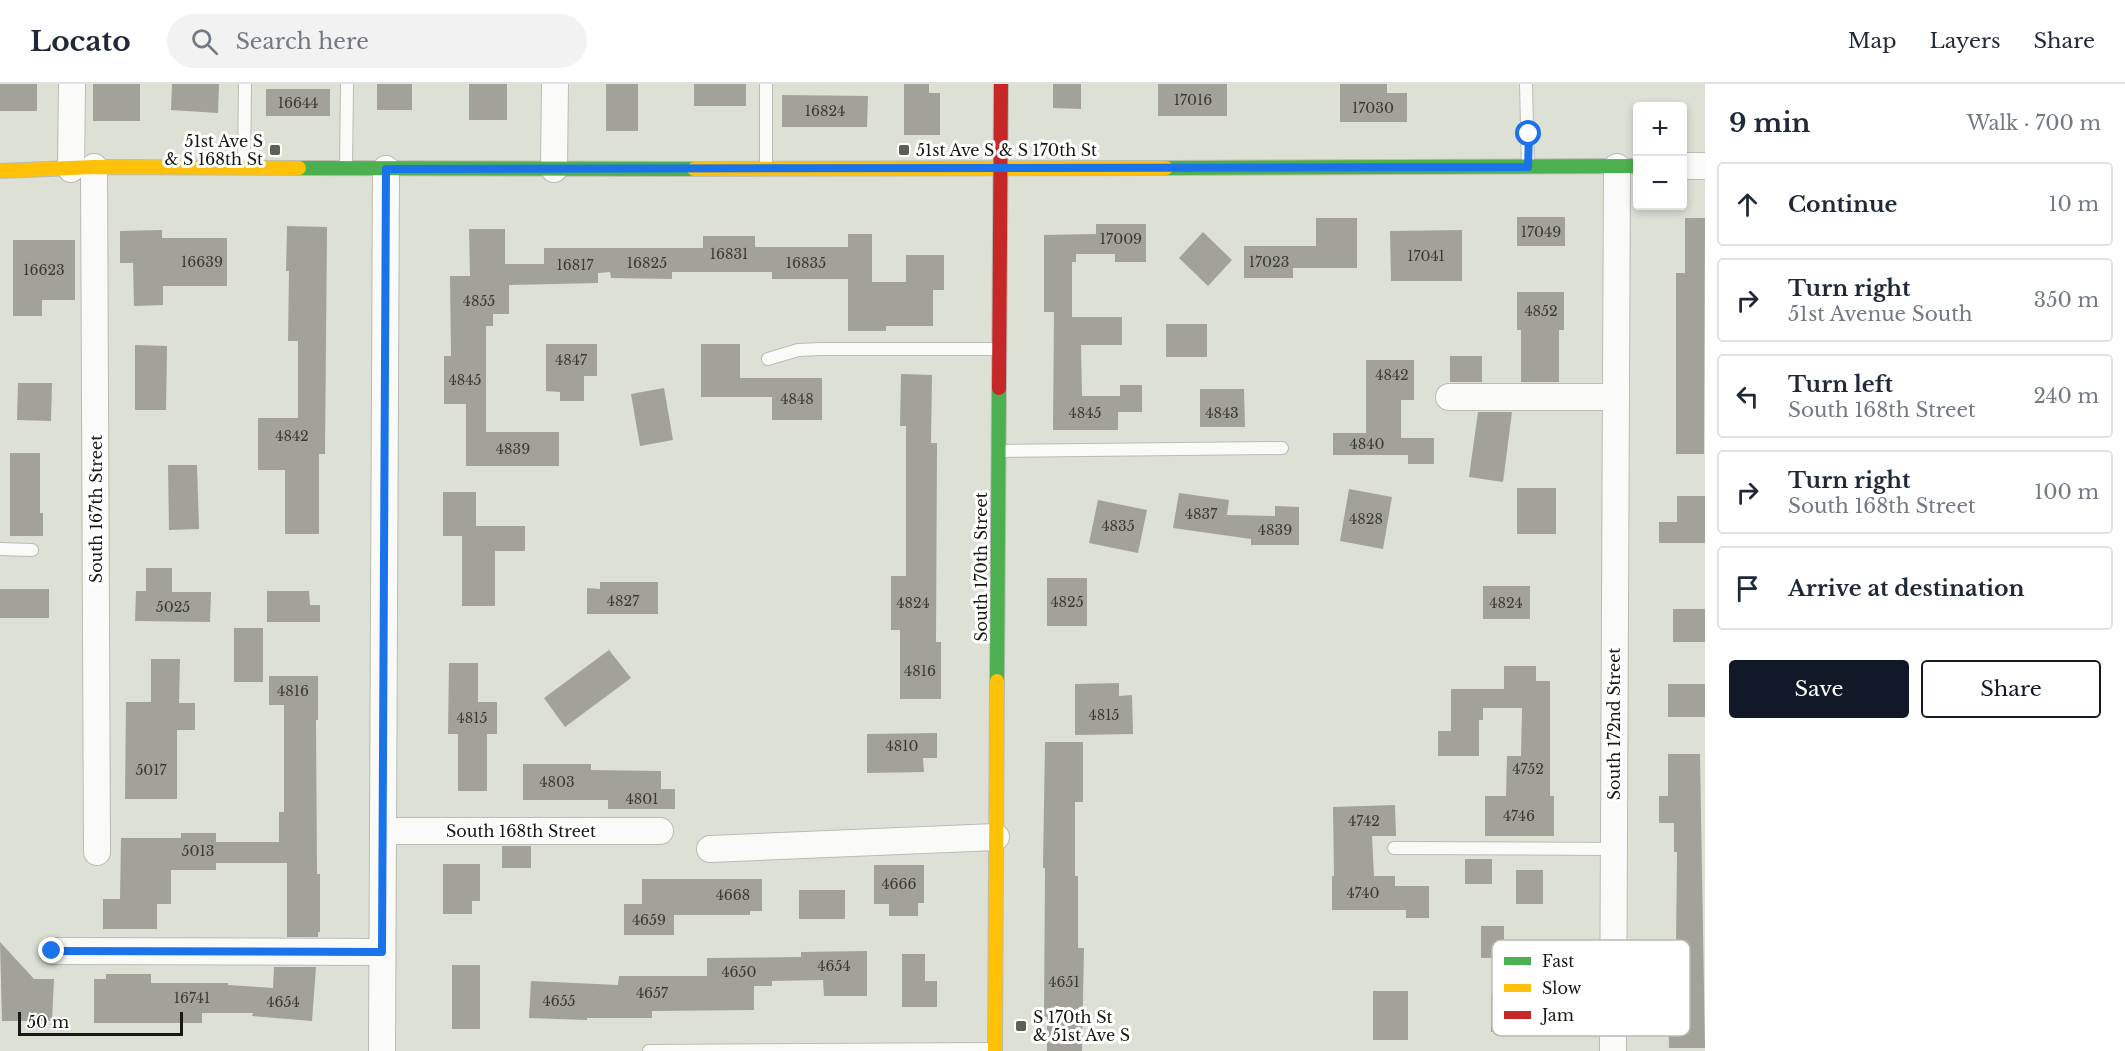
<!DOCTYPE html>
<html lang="en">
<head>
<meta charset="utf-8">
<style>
  body { margin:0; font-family:"Libre Baskerville",serif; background:#f2f2f3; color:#1f2937 }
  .controls { position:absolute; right:18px; top:18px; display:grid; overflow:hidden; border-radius:6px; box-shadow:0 3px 9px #0003 }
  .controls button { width:54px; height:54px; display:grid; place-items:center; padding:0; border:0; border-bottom:2px solid #e0e1e3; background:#fff; color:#1f2937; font:30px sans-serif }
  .scale { position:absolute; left:18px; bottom:15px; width:165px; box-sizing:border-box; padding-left:6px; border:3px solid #171912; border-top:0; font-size:16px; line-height:21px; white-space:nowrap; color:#171912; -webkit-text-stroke:4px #fff; paint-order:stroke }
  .stop { position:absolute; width:18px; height:18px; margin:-14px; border:4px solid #1a73e8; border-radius:50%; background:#fff }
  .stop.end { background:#1a73e8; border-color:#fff; box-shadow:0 2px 6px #0008 }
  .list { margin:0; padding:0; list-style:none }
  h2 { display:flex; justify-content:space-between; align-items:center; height:78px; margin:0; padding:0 24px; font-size:26px }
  h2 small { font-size:20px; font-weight:400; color:#747a83 }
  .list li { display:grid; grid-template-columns:39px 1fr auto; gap:18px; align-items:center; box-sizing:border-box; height:84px; margin:0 12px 12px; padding:0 12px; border:2px solid #e0e1e3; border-radius:6px }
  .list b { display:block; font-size:22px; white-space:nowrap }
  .list p { margin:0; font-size:20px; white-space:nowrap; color:#747a83 }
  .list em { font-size:20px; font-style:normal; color:#747a83 }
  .actions { display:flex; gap:12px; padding:18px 24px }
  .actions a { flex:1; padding:14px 0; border:2px solid #111827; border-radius:6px; text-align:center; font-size:21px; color:#111827 }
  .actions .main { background:#111827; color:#fff }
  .icon { flex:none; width:33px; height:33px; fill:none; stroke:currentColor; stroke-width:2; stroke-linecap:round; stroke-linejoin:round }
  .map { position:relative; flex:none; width:1705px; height:967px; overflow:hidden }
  header { display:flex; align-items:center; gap:36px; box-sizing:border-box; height:84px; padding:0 30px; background:#fff; border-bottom:2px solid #e0e1e3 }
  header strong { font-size:28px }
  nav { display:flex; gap:33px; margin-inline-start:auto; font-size:21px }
  .search { width:420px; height:54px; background:#f2f2f3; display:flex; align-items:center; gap:15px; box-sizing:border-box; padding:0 21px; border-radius:33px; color:#747a83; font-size:22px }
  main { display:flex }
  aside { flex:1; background:#fff }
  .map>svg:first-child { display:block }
</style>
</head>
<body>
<header>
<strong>Locato</strong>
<div class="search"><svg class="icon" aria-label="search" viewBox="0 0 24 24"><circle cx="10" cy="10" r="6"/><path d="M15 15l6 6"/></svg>Search here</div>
<nav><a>Map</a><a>Layers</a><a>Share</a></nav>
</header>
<main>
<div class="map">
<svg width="1705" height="967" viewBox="0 0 1705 967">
  <rect width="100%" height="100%" fill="#dce0d5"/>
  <g fill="#a2a29a">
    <rect x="0" y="0" width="37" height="27"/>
    <rect x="93" y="0" width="47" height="37"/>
    <path d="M172,0H219L218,29L171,26Z"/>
    <rect x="377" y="0" width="35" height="26"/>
    <rect x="469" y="0" width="38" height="36"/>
    <rect x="606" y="0" width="32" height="47"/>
    <rect x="694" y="0" width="52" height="22"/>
    <path d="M904,0H929V9H940V51H904Z"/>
    <path d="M1053,0H1081V25L1053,24Z"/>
    <rect x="1158" y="0" width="69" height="32"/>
    <path d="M1340,0H1387V9H1407V38H1340Z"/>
    <rect x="266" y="5" width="64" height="27"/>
    <path d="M782,11L868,12L867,43H782Z"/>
    <rect x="1517" y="133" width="48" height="29"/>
    <path d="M1316,134H1357V184H1293V194H1244V162H1316Z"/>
    <path d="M1685,134H1705L1704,370H1676V189H1685Z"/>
    <path d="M1096,140H1146V178H1115V170H1076V178H1072V233H1122V261H1081L1082,312H1120V301H1142V328H1118V346H1053L1054,228H1044V151L1096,150Z"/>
    <path d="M287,142L327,143L325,370H319V450H285V386H258V334H298V257H288L289,187H286Z"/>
    <path d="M469,145H505V180H544V164H703V152H755V163H848V150H872V198H906V171H944V206H933V242H886V247H848V195H772V188H672V195L611,194L610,188L598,189V199L509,201V230H493V242H486V348H559V382H466V320H444V272H451L450,192H470Z"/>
    <path d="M162,146V154H227V202H163V221L134,222L133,179H120V147Z"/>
    <path d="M1462,146V197H1391L1390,147Z"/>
    <path d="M1203,148L1232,176L1208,202L1179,174Z"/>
    <path d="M13,156H75V216H42V232H13Z"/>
    <path d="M1517,208H1564V246H1559V298H1521V246H1517Z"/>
    <rect x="1166" y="240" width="41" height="33"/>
    <path d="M546,260H597V292H584V317H560V308L546,307Z"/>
    <path d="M701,260H740V294H822V336H772V313H701Z"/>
    <path d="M135,261L167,262L166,326H135Z"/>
    <rect x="1450" y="272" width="32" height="26"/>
    <path d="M1366,276H1414V316H1401V354H1434V380H1408V371H1333V349H1366Z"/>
    <path d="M901,290L932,291L931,359H937L936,558H941V615H900V546H891V492H906V342H900Z"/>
    <path d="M18,299H52L51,337L17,336Z"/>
    <path d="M664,304L673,356L640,362L631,310Z"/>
    <path d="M1200,305H1244L1245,343H1200Z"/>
    <path d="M1478,328H1512L1503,398L1469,393Z"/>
    <path d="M10,369H40V429H43V452H10Z"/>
    <path d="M168,381H197L199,445L169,446Z"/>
    <rect x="1517" y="404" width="39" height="46"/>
    <path d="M1349,405L1392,413L1383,465L1340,457Z"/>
    <path d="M443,408H476V442H525V467H495V522H462V452H443Z"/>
    <path d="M1179,409L1229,416L1227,431L1275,432V422L1299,423V461H1251V455L1173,444Z"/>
    <path d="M1677,412H1705V459H1659V438H1677Z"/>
    <path d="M1098,416L1147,426L1138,469L1089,459Z"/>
    <path d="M146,484H172V508H211L210,538L135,537L136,507H146Z"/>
    <rect x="1047" y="494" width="40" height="48"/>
    <path d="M600,498H658V530H587V504L600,505Z"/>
    <rect x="1483" y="502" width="47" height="33"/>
    <rect x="0" y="505" width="49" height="29"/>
    <path d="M267,507H309L310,521H320V538H267Z"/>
    <rect x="1673" y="525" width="32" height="33"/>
    <rect x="234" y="544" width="29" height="54"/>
    <path d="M609,566L631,594L565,643L544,614Z"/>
    <path d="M151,575H180L179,619H195V646H177V715H125L126,618H151Z"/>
    <path d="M449,579H478V618H497V650H487V707H458V650H448Z"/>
    <path d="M1504,582H1536V597H1550V712H1554V752H1485V712H1506L1507,672H1521L1522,624H1483V636H1479V672H1438V647H1451V605H1504Z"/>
    <path d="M269,592H318V636H316L317,790H320V848H318V853H287V779H216V786H171V820H157V845H103V815H120L121,754H181V749H216V758H279V728H284V621H269Z"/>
    <path d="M1119,599V612L1132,611L1133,650L1075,651V600Z"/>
    <rect x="1668" y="600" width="37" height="33"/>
    <path d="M937,649V674H923L924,688L867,689V650Z"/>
    <path d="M1045,658H1083V718H1075V792H1078V864H1084L1082,967H1047V933H1044L1045,784H1043Z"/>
    <path d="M1668,670H1700L1705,964H1669L1668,895H1664V864H1676L1677,768H1674V739H1659V712H1668Z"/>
    <path d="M523,680H591V686L661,687V705H675V725H608V716H523Z"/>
    <path d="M1395,721L1396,752H1372L1374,792H1395V802H1429V834H1406V826H1332V792H1334L1333,723Z"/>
    <rect x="502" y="762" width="29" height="22"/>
    <rect x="1465" y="775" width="27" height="25"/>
    <path d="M443,780H480V817H472V830H443Z"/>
    <path d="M874,781H924V819H918V832H889V820H874Z"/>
    <rect x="1516" y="786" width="27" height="34"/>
    <path d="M642,795H762V827H750V831H674V851H624V820H642Z"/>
    <rect x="799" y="806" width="46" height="29"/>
    <rect x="1481" y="842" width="23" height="32"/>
    <path d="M0,858L34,895H54L52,937H2Z"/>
    <path d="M1517,860H1546V895H1543V948H1491V910H1517Z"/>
    <path d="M867,867V912H824L823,896L772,897V902H754V926L652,927V934H587V936L529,934L531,897L618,901L619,892H707V874L801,873V868Z"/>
    <path d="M902,870H925V897H937V923H902Z"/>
    <rect x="452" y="881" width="28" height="64"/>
    <path d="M274,883H316L312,937L252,932L253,929H202V939H94V895H106V890H151V899H228V901L273,904Z"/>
    <rect x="1373" y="907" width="35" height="49"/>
  </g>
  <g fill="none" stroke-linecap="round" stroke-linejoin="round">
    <g stroke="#b9bcb3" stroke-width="14">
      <g id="lane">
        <path d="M1526,0L1528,82"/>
        <path d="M244,83L245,0"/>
        <path d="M346,83L347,0"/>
        <path d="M766,83V0"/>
        <path d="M768,275L798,266L820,265H998"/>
        <path d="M1001,367L1282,364"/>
        <path d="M0,465L32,466"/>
        <path d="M1394,764L1614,765"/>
        <path d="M649,967L993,965"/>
      </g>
    </g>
    <g stroke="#b9bcb3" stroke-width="28">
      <g id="street">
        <path d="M1682,82H1705"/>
        <path d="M94,83L97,768"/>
        <path d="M71,85L72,0"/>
        <path d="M554,85L555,0"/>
        <path d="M1449,313H1616"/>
        <path d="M383,747H660"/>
        <path d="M710,765L996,753"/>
        <path d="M52,867L382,868"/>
        <path d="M382,967L386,85"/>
        <path d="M1613,967L1617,83"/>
      </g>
    </g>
    <g stroke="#b9bcb3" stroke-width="16">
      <g id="fast">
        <path d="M299,84L694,85"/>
        <path d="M1166,84L1638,82"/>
        <path d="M997,597L999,304"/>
      </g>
    </g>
    <g stroke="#b9bcb3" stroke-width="16">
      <g id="slow">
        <path d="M694,85L1166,84"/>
        <path d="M0,87L94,83L299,84"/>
        <path d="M995,967L997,597"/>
      </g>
    </g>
    <g stroke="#b9bcb3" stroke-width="16">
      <path id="jam" d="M999,304L1001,0"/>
    </g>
    <use href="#lane" stroke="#fafaf9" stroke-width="12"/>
    <use href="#street" stroke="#fafaf9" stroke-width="26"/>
    <use href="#fast" stroke="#4caf50" stroke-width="14"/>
    <use href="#slow" stroke="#ffc107" stroke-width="14"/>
    <use href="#jam" stroke="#c62828" stroke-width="14"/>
  </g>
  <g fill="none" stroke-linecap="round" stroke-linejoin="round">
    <path stroke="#1a73e8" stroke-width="8" d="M52,867L382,868L386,85L1528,83L1529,50"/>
  </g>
  <g fill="#5c5f56" stroke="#fff" stroke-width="2">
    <rect x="269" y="60" width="12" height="12" rx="3"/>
    <rect x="898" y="60" width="12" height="12" rx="3"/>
    <rect x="1015" y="936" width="12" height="12" rx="3"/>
  </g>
  <g text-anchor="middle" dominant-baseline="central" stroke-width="6" stroke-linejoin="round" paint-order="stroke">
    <g font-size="14" fill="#3a3b34">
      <text x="1193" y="16">17016</text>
      <text x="298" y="19">16644</text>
      <text x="1373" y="24">17030</text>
      <text x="825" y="27">16824</text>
      <text x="1541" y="148">17049</text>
      <text x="1121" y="155">17009</text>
      <text x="729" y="170">16831</text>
      <text x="1426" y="172">17041</text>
      <text x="202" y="178">16639</text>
      <text x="1269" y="178">17023</text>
      <text x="647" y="179">16825</text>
      <text x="806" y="179">16835</text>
      <text x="575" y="181">16817</text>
      <text x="44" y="186">16623</text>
      <text x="479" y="217">4855</text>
      <text x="1541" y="227">4852</text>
      <text x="571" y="276">4847</text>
      <text x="1392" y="291">4842</text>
      <text x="465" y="296">4845</text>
      <text x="797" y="315">4848</text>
      <text x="1085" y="329">4845</text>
      <text x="1222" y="329">4843</text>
      <text x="292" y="352">4842</text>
      <text x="1367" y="360">4840</text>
      <text x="513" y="365">4839</text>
      <text x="1201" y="430">4837</text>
      <text x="1366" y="435">4828</text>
      <text x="1118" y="442">4835</text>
      <text x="1275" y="446">4839</text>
      <text x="623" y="517">4827</text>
      <text x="1067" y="518">4825</text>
      <text x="913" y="519">4824</text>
      <text x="1506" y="519">4824</text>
      <text x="173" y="523">5025</text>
      <text x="920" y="587">4816</text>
      <text x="293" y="607">4816</text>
      <text x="1104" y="631">4815</text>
      <text x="472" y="634">4815</text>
      <text x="902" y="662">4810</text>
      <text x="1528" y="685">4752</text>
      <text x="151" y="686">5017</text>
      <text x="557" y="698">4803</text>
      <text x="642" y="715">4801</text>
      <text x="1519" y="732">4746</text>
      <text x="1364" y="737">4742</text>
      <text x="198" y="767">5013</text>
      <text x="899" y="800">4666</text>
      <text x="1363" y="809">4740</text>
      <text x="733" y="811">4668</text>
      <text x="649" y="836">4659</text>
      <text x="834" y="882">4654</text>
      <text x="739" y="888">4650</text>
      <text x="1064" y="898">4651</text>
      <text x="652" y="909">4657</text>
      <text x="192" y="914">16741</text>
      <text x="559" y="917">4655</text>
      <text x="283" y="918">4654</text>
    </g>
    <g font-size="16" fill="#171912" stroke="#fff" text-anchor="start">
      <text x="263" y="57" text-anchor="end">51st Ave S<tspan x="263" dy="18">&amp; S 168th St</tspan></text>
      <text x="916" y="66">51st Ave S &amp; S 170th St</text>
      <text x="1033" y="933">S 170th St<tspan x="1033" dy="18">&amp; 51st Ave S</tspan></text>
    </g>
    <g font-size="16" fill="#171912" stroke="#fff">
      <text transform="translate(96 425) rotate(-90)">South 167th Street</text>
      <text transform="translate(981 483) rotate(-90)">South 170th Street</text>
      <text transform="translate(1614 640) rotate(-90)">South 172nd Street</text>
      <text x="521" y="747">South 168th Street</text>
    </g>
  </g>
  <rect x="1492" y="856" width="198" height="96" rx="9" fill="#fff" stroke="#b9bab8" stroke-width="1.5"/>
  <rect x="1504" y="873" width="27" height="8" fill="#4caf50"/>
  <rect x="1504" y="900" width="27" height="8" fill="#ffc107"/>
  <rect x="1504" y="927" width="27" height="8" fill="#c62828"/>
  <g font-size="16" fill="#171912">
    <text x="1542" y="883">Fast</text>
    <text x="1542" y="910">Slow</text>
    <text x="1542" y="937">Jam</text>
  </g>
</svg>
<div class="controls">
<button>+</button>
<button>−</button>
</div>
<div class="scale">50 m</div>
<div class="stop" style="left:1529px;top:50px"></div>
<div class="stop end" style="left:52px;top:867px"></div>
</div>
<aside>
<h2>9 min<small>Walk · 700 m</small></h2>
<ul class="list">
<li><svg class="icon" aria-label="ahead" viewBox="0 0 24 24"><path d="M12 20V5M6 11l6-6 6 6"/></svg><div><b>Continue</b></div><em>10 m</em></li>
<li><svg class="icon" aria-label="right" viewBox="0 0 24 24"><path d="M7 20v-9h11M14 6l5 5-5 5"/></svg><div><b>Turn right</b><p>51st Avenue South</p></div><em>350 m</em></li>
<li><svg class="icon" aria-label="left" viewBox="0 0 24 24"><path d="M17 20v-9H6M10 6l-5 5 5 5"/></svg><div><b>Turn left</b><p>South 168th Street</p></div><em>240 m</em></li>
<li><svg class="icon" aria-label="right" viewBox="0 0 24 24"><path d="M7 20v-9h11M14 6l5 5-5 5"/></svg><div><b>Turn right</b><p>South 168th Street</p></div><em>100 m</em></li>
<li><svg class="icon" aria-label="arrive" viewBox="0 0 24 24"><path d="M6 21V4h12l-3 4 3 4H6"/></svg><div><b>Arrive at destination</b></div></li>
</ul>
<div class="actions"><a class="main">Save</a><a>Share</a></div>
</aside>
</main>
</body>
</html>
